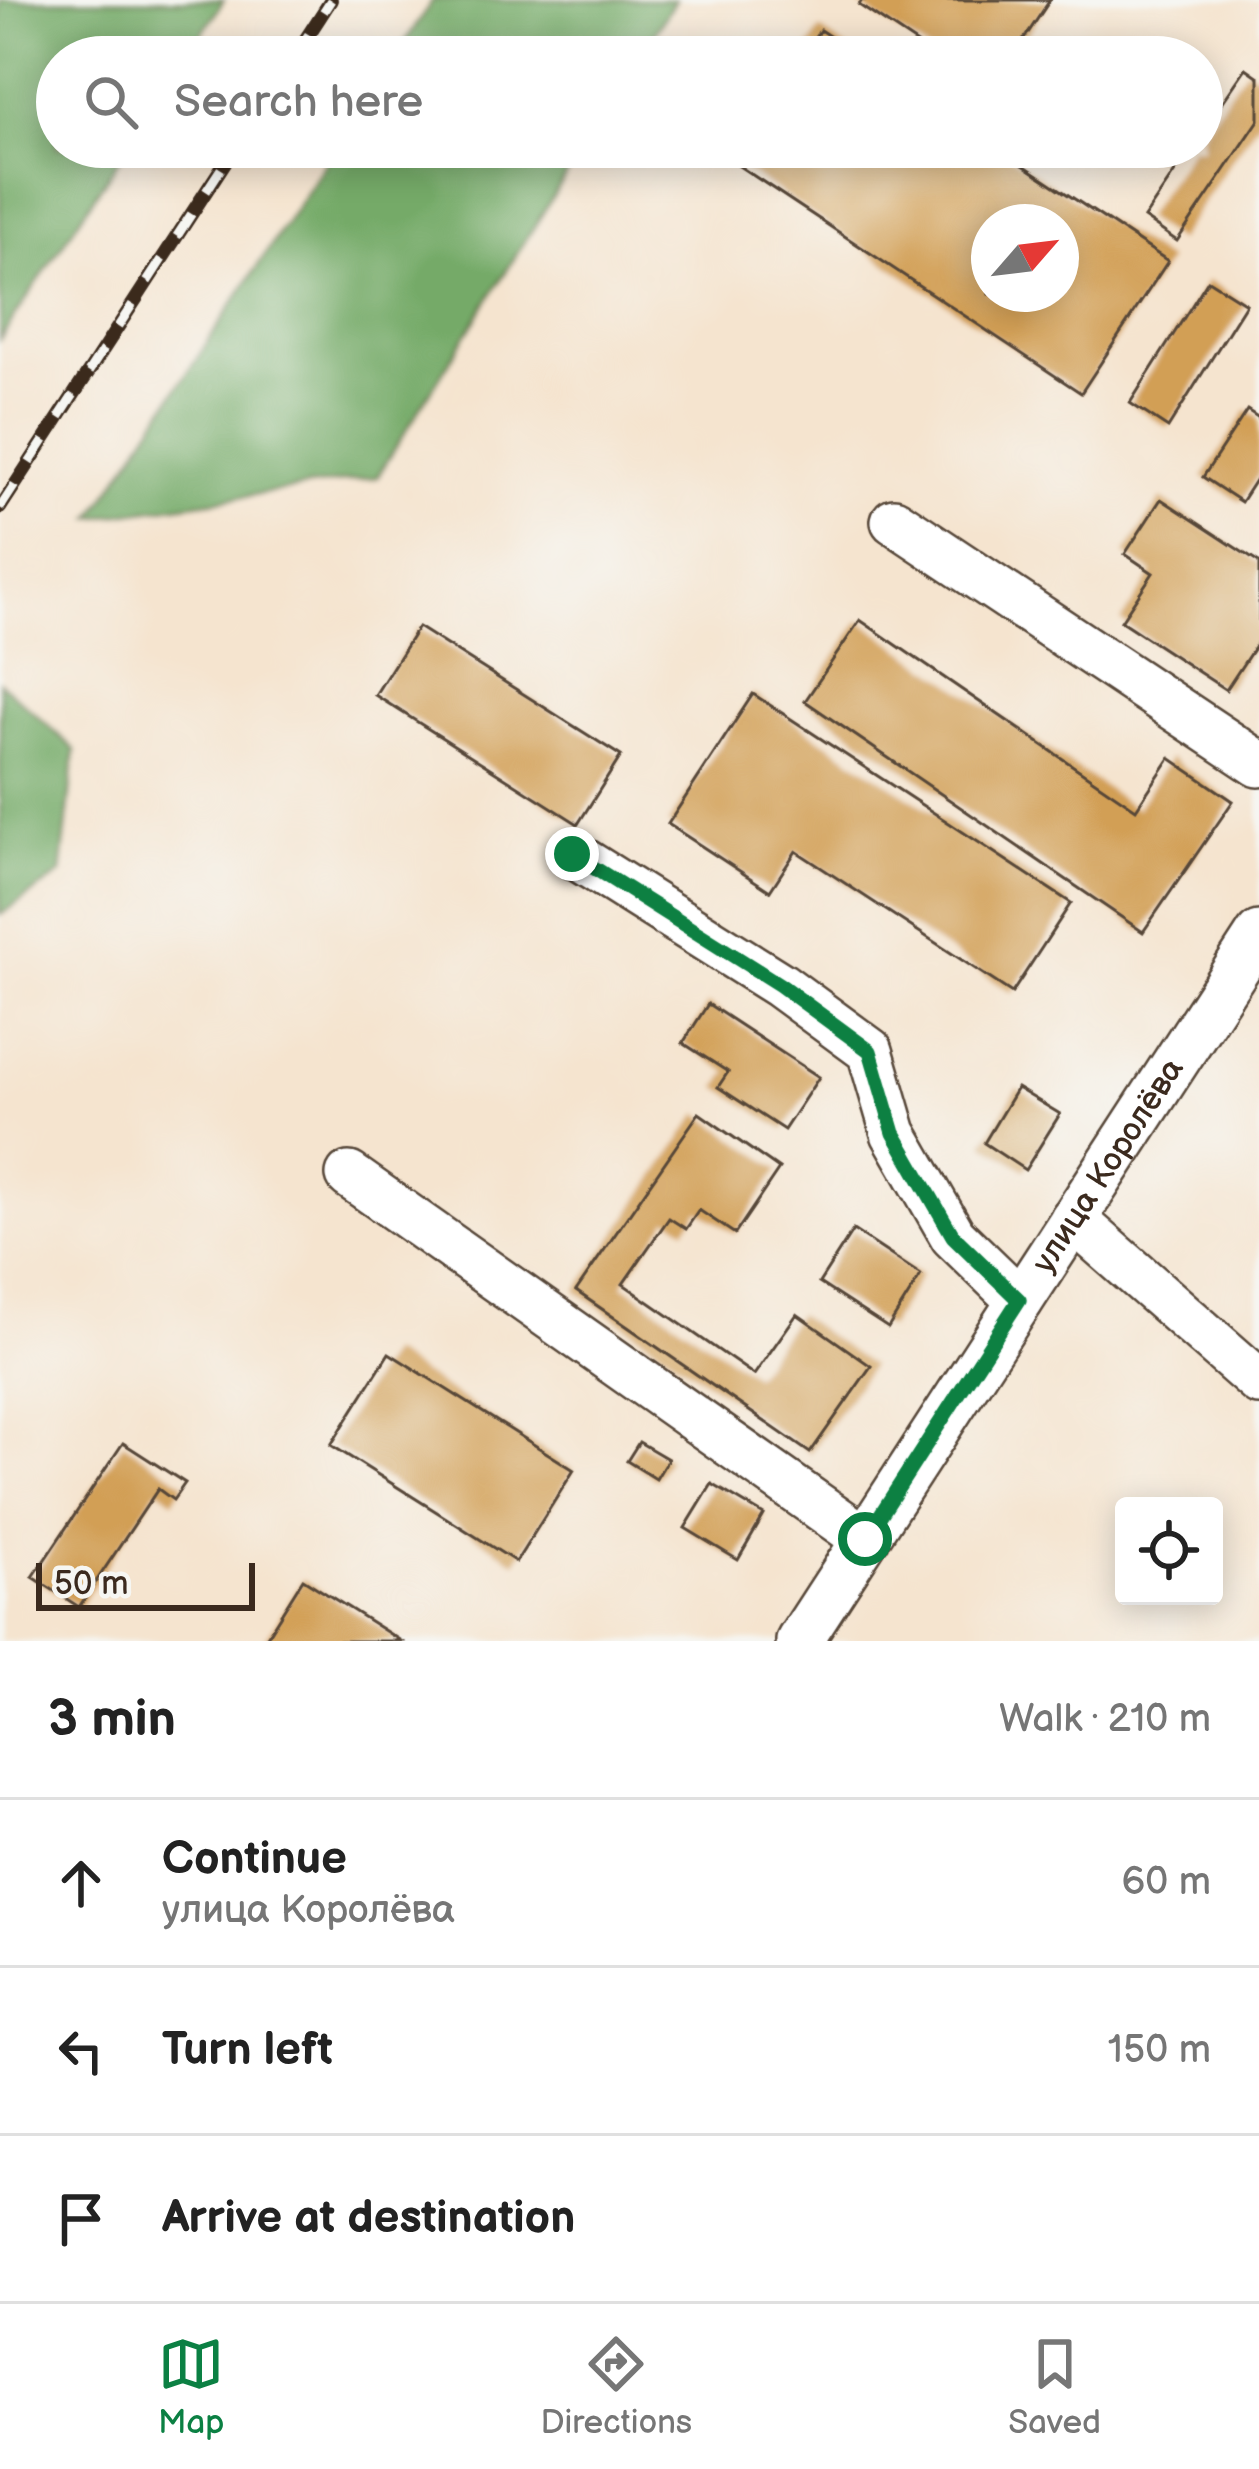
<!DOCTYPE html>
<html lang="en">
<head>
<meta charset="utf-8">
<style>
  body { margin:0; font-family:"Balsamiq Sans",sans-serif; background:#f2f2f2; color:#222 }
  .controls { position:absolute; right:36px; bottom:36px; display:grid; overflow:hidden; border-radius:12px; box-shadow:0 6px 30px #0003 }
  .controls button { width:108px; height:108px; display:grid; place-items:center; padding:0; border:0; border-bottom:3px solid #e0e0e0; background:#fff; color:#222; font:60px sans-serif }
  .compass { position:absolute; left:971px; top:204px; width:108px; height:108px; border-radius:50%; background:#fff; box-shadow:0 6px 30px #0003; rotate:62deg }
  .scale { position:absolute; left:36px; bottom:30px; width:219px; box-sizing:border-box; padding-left:12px; border:6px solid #3b2a1e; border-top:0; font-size:33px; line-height:42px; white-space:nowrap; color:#3b2a1e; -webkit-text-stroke:9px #f6f6f2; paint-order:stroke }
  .stop { position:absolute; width:36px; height:36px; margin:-27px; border:9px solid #0b8043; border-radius:50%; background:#fff }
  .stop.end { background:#0b8043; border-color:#fff; box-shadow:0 3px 12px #0008 }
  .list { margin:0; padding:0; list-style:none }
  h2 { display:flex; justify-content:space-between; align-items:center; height:156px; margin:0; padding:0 48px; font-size:51px }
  h2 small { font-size:39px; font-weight:400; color:#767676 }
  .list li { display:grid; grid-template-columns:78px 1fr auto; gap:36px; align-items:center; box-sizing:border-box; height:168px; padding:0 48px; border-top:3px solid #e0e0e0 }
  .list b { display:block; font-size:45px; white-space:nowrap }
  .list p { margin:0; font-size:39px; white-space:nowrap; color:#767676 }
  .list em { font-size:39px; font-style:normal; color:#767676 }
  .icon { flex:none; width:66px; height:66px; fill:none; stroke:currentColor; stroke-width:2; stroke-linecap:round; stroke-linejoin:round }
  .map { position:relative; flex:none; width:1259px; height:1641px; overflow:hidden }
  .search { position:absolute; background:#fff; box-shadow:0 6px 30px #0003; left:36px; right:36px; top:36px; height:132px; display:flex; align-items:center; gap:30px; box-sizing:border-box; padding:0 42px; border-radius:66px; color:#767676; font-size:45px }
  .sheet { height:660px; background:#fff }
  nav { display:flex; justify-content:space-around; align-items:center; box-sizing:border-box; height:168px; border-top:3px solid #e0e0e0; background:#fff; font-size:33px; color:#767676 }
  nav a { display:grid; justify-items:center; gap:6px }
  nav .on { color:#0b8043 }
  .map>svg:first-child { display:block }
</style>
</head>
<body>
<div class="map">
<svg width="1259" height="1641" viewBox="0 0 1259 1641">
  <rect width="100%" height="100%" fill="#f6f6f2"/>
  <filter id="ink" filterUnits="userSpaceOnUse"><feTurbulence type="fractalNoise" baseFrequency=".00833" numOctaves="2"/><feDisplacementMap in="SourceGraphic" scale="24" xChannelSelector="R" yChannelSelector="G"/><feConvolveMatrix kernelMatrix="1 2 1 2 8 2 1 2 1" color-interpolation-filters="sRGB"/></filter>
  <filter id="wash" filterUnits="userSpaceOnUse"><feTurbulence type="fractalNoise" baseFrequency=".004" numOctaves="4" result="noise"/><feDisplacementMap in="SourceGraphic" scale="48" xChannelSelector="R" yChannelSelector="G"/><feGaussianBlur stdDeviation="2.7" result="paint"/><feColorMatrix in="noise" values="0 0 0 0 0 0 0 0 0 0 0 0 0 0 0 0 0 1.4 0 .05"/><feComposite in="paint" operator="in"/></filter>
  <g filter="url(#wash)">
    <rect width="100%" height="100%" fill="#f5e4cf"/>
    <g fill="#74aa67" stroke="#586a42" stroke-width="3">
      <path d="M0,0H224L187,57H57V147H127L0,339Z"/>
      <path d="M433,0H675L640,57H395Z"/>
      <path d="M336,147H584L377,477L92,518Z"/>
      <path d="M0,682L75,750L61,874L0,915Z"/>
    </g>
    <g id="blocks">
      <g fill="#d29f55" fill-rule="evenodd">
        <path d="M862,0H1050L1012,57H937L859,5Z"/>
        <path d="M820,30L861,57H802Z"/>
        <path d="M1246,68L1259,77V120L1177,241L1144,218L1192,147H1202V132Z"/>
        <path d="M743,147H996L1168,261L1081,393L733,162ZM989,222H1061V294H989Z"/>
        <path d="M1208,280L1246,304L1168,428L1130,403Z"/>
        <path d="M1247,410L1259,418V474L1241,502L1203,477Z"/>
        <path d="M1161,499L1259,563V640L1226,690L1121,621L1153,573L1125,554Z"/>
        <path d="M860,620L1136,809L1170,758L1233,801L1143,932L805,701Z"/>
        <path d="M418,627L621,756L578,824L375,695Z"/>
        <path d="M753,694L1071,903L1012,993L796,851L770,891L668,824Z"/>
        <path d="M708,1004L819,1077L784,1130L718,1087L728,1072L683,1043Z"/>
        <path d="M1017,1088L1060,1114L1025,1170L984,1143Z"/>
        <path d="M699,1113L779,1169L735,1234L699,1210L686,1229L669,1218L623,1284L754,1375L797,1314L871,1366L810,1453L576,1291Z"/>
        <path d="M853,1230L921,1275L888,1328L819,1283Z"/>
        <path d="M389,1353L574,1470L516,1562L331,1445Z"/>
        <path d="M639,1442L668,1459L656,1479L627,1461Z"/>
        <path d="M123,1443L185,1483L173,1500L158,1489L79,1607L33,1577Z"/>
        <path d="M712,1484L764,1515L738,1560L685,1528Z"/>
        <path d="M303,1579L401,1641H264Z"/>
      </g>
    </g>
  </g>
  <g filter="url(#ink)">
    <use href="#blocks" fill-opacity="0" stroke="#574639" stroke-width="3"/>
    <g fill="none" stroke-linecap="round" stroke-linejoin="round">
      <g stroke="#574639" stroke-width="50">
        <g id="minor">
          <path d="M894,521L1259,764"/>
          <path d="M572,854L780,985L870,1051L894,1133L953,1236L1020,1301"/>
          <path d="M349,1175L865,1539"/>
          <path d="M1073,1219L1259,1382"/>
          <path id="s1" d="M799,1641L1259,934"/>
        </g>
      </g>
      <use href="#minor" stroke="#fff" stroke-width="45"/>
      <g stroke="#3b2a1e" stroke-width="14">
        <g id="rail">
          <path d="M294,57L331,0"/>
          <path d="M0,508L235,147"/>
        </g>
      </g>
      <use href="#rail" stroke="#f6f6f2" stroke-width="9" stroke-dasharray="27" stroke-linecap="butt"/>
    </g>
  </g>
  <g fill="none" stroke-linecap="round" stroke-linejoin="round" filter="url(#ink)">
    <path stroke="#0b8043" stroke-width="15" d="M572,854L780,985L870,1051L894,1133L953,1236L1019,1300L865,1539"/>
  </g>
  <g text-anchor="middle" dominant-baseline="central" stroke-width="10" stroke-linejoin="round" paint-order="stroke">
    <g font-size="33" fill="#3b2a1e" stroke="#f6f6f2">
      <text stroke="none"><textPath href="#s1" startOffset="567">улица Королёва</textPath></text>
    </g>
  </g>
</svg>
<div class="controls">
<button><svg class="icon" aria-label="locate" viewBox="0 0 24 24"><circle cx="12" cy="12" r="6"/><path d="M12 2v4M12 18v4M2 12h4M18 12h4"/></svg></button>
</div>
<svg class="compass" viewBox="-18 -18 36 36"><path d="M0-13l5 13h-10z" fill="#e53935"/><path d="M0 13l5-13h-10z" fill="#767676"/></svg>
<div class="scale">50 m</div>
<div class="stop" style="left:865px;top:1539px"></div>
<div class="stop end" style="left:572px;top:854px"></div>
<div class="search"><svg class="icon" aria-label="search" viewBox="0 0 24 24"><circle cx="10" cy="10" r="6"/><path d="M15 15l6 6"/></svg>Search here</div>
</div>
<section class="sheet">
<h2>3 min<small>Walk · 210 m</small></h2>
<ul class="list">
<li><svg class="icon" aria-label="ahead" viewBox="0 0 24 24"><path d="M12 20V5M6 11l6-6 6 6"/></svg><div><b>Continue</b><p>улица Королёва</p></div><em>60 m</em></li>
<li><svg class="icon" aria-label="left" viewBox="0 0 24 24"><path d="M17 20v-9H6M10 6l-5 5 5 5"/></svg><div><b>Turn left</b></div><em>150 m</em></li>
<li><svg class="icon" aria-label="arrive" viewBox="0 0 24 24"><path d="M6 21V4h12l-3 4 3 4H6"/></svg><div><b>Arrive at destination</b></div></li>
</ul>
</section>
<nav>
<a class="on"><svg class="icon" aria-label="map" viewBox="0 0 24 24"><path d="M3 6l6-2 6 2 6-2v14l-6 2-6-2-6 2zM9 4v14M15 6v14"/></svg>Map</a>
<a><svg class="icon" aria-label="directions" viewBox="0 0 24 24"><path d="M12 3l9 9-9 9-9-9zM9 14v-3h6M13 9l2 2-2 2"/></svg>Directions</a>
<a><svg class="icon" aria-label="saved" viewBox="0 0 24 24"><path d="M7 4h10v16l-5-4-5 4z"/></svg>Saved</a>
</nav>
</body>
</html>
